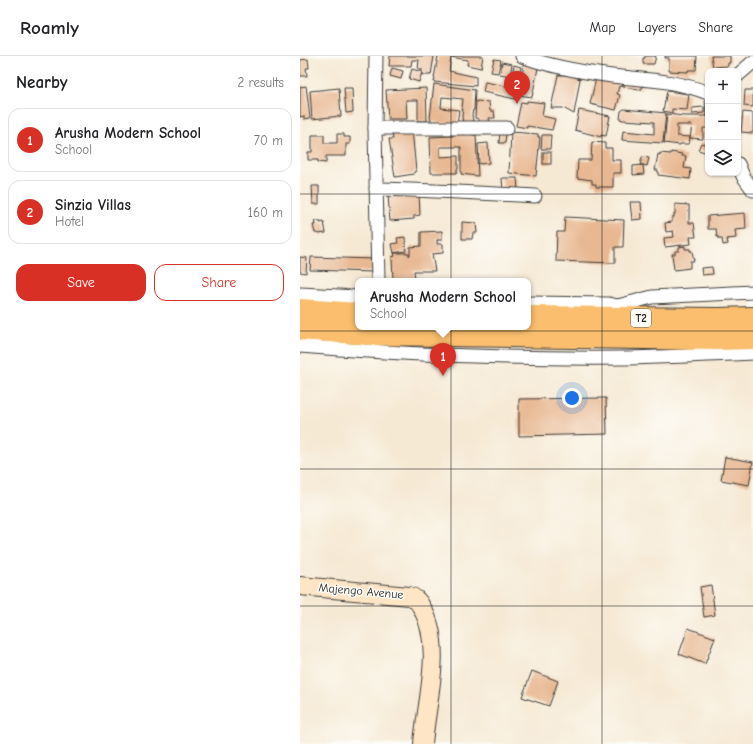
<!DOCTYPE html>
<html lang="en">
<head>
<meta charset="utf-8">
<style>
  body { margin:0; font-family:"Comic Neue",sans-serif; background:#f6f6f6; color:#202124 }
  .controls { position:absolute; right:12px; top:12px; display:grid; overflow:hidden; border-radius:8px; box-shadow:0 1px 3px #0004 }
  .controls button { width:36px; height:36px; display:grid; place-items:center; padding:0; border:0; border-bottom:1px solid #e0e0e0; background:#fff; color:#202124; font:20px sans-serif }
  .you { position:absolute; left:272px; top:342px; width:14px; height:14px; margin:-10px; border:3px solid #fff; border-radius:50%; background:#1a73e8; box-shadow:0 0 0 6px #1a73e833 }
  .badge { display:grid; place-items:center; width:26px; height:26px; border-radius:50%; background:#d93025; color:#fff; font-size:13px; font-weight:700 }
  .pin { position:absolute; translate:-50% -33px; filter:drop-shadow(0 1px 2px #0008) }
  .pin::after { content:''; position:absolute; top:21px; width:14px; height:12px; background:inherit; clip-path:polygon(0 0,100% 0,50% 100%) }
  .popup { position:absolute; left:55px; top:222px; width:176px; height:52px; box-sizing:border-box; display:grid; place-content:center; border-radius:8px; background:#fff; filter:drop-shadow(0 1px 3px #0005); font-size:13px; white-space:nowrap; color:#757577 }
  .popup b { font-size:15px; color:#202124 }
  .popup::after { content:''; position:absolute; left:50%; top:100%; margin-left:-8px; border:8px solid transparent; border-top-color:#fff }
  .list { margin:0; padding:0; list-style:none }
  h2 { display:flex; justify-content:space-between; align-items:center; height:52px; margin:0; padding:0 16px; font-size:17px }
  h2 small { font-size:13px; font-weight:400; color:#757577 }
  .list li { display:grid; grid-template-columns:26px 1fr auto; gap:12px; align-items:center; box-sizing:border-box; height:64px; margin:0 8px 8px; padding:0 8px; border:1px solid #e0e0e0; border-radius:12px }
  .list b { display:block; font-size:15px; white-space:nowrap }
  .list p { margin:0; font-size:13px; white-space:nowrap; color:#757577 }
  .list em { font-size:13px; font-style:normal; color:#757577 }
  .actions { display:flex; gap:8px; padding:12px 16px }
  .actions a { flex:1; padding:9px 0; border:1px solid #d93025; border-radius:12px; text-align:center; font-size:14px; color:#d93025 }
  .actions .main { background:#d93025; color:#fff }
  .icon { flex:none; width:22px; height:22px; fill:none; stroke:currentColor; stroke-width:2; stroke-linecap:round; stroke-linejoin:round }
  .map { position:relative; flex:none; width:453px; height:688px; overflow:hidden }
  header { display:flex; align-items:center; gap:24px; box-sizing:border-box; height:56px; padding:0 20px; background:#fff; border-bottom:1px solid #e0e0e0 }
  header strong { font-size:19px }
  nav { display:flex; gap:22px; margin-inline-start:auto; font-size:14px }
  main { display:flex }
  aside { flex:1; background:#fff }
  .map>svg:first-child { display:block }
</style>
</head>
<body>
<header>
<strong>Roamly</strong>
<nav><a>Map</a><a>Layers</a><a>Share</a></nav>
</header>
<main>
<aside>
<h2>Nearby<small>2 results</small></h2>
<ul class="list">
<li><span class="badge">1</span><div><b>Arusha Modern School</b><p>School</p></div><em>70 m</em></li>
<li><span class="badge">2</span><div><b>Sinzia Villas</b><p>Hotel</p></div><em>160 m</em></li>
</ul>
<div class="actions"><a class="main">Save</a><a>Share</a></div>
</aside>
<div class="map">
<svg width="453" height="688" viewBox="0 0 453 688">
  <rect width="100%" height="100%" fill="#fdfcf7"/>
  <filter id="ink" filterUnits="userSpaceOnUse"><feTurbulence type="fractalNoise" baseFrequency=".025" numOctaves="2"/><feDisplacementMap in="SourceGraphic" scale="8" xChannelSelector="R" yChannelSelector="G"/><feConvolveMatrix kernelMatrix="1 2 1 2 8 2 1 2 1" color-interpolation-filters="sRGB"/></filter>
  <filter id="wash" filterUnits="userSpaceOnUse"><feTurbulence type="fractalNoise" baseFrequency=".012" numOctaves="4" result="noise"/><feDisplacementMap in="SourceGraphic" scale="16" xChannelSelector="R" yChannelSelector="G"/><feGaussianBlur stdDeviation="0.9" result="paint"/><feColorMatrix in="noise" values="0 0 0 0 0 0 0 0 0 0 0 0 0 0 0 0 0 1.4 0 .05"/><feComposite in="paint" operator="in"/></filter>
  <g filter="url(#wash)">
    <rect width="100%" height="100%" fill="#f6e9d4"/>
    <g id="blocks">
      <g fill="#e8b892">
        <path d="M90,0H134L131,19H122V13H118L119,4H112L111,10H89Z"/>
        <path d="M138,0H183L181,12L167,9L168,4L151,1L149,15L176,21V30L134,26L135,22H134Z"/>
        <path d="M345,0H356L354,8H343V2H345Z"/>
        <path d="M365,0H397L396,14H388V16L369,15V2H365Z"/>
        <path d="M411,0H430V7H428V10L413,11Z"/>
        <path d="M8,3L9,12H6L7,20H0V4Z"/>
        <path d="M194,3L201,4L198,17L191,16Z"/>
        <path d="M202,6L212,8L210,20L200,18Z"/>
        <path d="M224,8L238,12L232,41L218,39Z"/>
        <path d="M214,9L221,11L215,43L183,36L185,26L210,31Z"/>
        <path d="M92,12L103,15L101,23L90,20Z"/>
        <path d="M112,13L122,16L119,26L109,23Z"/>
        <path d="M297,18L324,24L322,31L319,30L317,38L320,39L316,54L290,48Z"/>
        <path d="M258,19H270L280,23L274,58L263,52H251Z"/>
        <path d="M325,22L343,26L342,33H339V34L324,31Z"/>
        <path d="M134,28L175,34L174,54H173L172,59L174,70H163L162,60L163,53H162L163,43L142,41L141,52L159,54L157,68L131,66V63L130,62Z"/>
        <path d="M6,30L10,62L4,63V60L0,61V31Z"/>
        <path d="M39,32L41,60L12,63L10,35Z"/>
        <path d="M44,32H52L53,56L46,57Z"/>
        <path d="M126,32L127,65H118V44H106L107,63H88L86,34Z"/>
        <path d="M445,34H453V51L444,50Z"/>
        <path d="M367,35L389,38L387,54L372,53V57L363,55Z"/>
        <path d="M405,43H408V60H406Z"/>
        <path d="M176,45L189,46L190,55H194L195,62H189L190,68L179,69V63L175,62Z"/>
        <path d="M227,45L244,47L242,60L255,63L252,74L227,70V72L216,70L221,46L227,47Z"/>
        <path d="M404,51V57L392,58V52Z"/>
        <path d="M324,53L366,57L363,87L322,84L323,75L354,78V66L323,64L320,63L321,55Z"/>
        <path d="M279,54L310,60L306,80L301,79V81L275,74Z"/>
        <path d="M443,56L453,57V77L441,76Z"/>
        <path d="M367,58L384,60H408V72H403V83L390,82L392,69H377V80L390,81L389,88H380V89L364,87Z"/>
        <path d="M112,73L116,115L114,116V118L95,121L89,83H93L92,75Z"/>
        <path d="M153,75H172V79H176L178,120L161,118V91H140V101L158,100V113H157V117H131L130,81L153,80Z"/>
        <path d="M200,76L206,77L205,87H199Z"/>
        <path d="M211,76L238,78V81H240L236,120L209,117Z"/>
        <path d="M37,78H44V81H50V88H46V100H26V107L18,106V104H8V96H12V79H24V87H37Z"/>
        <path d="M242,79H251L250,93H241Z"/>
        <path d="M292,86L305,87V92H312V104H321V117H313V131H296V128H292V124L277,122L278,104H291Z"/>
        <path d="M188,87L189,107L179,108L178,88Z"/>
        <path d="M401,87L408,89V97L398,94Z"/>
        <rect x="243" y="96" width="8" height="12"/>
        <path d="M371,96L382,98V100H386L384,112L391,113L390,123L358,119V114H355L358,98L360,99V97L371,98Z"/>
        <path d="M342,101L349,102L347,110L343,109L344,118L333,119V110L343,109H340Z"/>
        <path d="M202,122H217L218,134L203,135Z"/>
        <path d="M12,130H19V148H13Z"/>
        <path d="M119,137L120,159L114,160V163L90,165L88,139Z"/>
        <path d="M330,146H341L342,163L332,164Z"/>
        <path d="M375,148L389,149V167H394L396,181H390L391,188L365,191L364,182L374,181L373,175L366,176L365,167L372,166V161H374V158H375Z"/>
        <path d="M445,157L446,173L435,174L436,182L427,183L428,188L423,189L422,183H419V181H417L416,173H408V160Z"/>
        <path d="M265,161L324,164L323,191H315V207L256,205L257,176H264Z"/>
        <path d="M15,165H20V167L24,166L26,177L18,178V177H15L13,169H16Z"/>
        <path d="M162,166L176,167L177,177H173L172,183H162Z"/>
        <path d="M142,175V184H137V188H143V197L132,198L135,215H114L115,223L93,224L92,201L95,200L94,197H109V200L110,199V191L121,190V176Z"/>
        <path d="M105,181L106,195L94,197L92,188L98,187L97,182Z"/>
        <path d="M385,190V193H390V195H392L394,205H390V212L374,214L372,198H375V195H379V191Z"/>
        <path d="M0,201L7,202L6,217L0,216Z"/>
        <path d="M11,201L73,203L72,216L10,214Z"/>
        <path d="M412,211L413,218L402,219L401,212Z"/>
        <path d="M306,342L307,378L219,380V343Z"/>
        <path d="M425,401L453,406L449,429L421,424Z"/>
        <path d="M411,529L415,559L404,561L400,531Z"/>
        <path d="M388,572L415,582L405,608L379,598Z"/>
        <path d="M232,615L258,625L249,650L222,641Z"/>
      </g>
    </g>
  </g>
  <g filter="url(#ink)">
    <use href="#blocks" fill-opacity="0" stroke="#3d3b38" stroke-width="1"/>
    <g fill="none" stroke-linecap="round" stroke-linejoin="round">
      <g stroke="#3d3b38" stroke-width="15">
        <g id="street">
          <path d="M76,0L75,72L78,225"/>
          <path d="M222,0C250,11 282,16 312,20C345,24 376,24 408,37"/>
          <path d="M438,19L453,6"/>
          <path d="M75,72H207"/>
          <path d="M438,108L443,120L453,134"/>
          <path d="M76,133C129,134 182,137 235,140"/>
          <path d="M0,238L58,241"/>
          <path d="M228,247L309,248L326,252"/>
          <path d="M318,250L352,241L453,236"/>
          <path d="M0,290C108,299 217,303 326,302C368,301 411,299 453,297"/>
        </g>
      </g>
      <g stroke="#3d3b38" stroke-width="20">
        <path id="secondary" d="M0,530L109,540C115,541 119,546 122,552C144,590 126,646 123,688"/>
      </g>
      <g stroke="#3d3b38" stroke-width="24">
        <g id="highway">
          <path d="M0,254L58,258"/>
          <path d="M228,261L418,263L453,262"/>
          <path d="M0,273L72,278L418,283L453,282"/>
        </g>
      </g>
      <use href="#street" stroke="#fff" stroke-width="13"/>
      <use href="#secondary" stroke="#fde5c5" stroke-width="18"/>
      <use href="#highway" stroke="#fabe6e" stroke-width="22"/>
    </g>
  </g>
  <path fill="none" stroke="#1c1c1c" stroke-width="1" stroke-opacity="0.55" d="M151,0V688M302,0V688M0,138H453M0,275H453M0,413H453M0,550H453"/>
  <g text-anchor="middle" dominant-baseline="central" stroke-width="3" stroke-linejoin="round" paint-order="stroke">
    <rect fill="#fdfcf7" stroke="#605f5e" stroke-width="1" x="331" y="253" width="20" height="18" rx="3"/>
    <g font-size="11" font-weight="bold" fill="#1c1c1c">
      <text x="341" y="262">T2</text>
    </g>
    <g font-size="12" fill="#1c1c1c" stroke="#fdfcf7">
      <text transform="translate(61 535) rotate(5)">Majengo Avenue</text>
    </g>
  </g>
</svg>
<div class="controls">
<button>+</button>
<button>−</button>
<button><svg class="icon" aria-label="layers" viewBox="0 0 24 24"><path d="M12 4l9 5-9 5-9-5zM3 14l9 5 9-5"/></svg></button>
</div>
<div class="you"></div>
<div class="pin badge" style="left:143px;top:320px">1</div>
<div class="popup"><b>Arusha Modern School</b>School</div>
<div class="pin badge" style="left:217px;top:48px">2</div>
</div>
</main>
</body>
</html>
